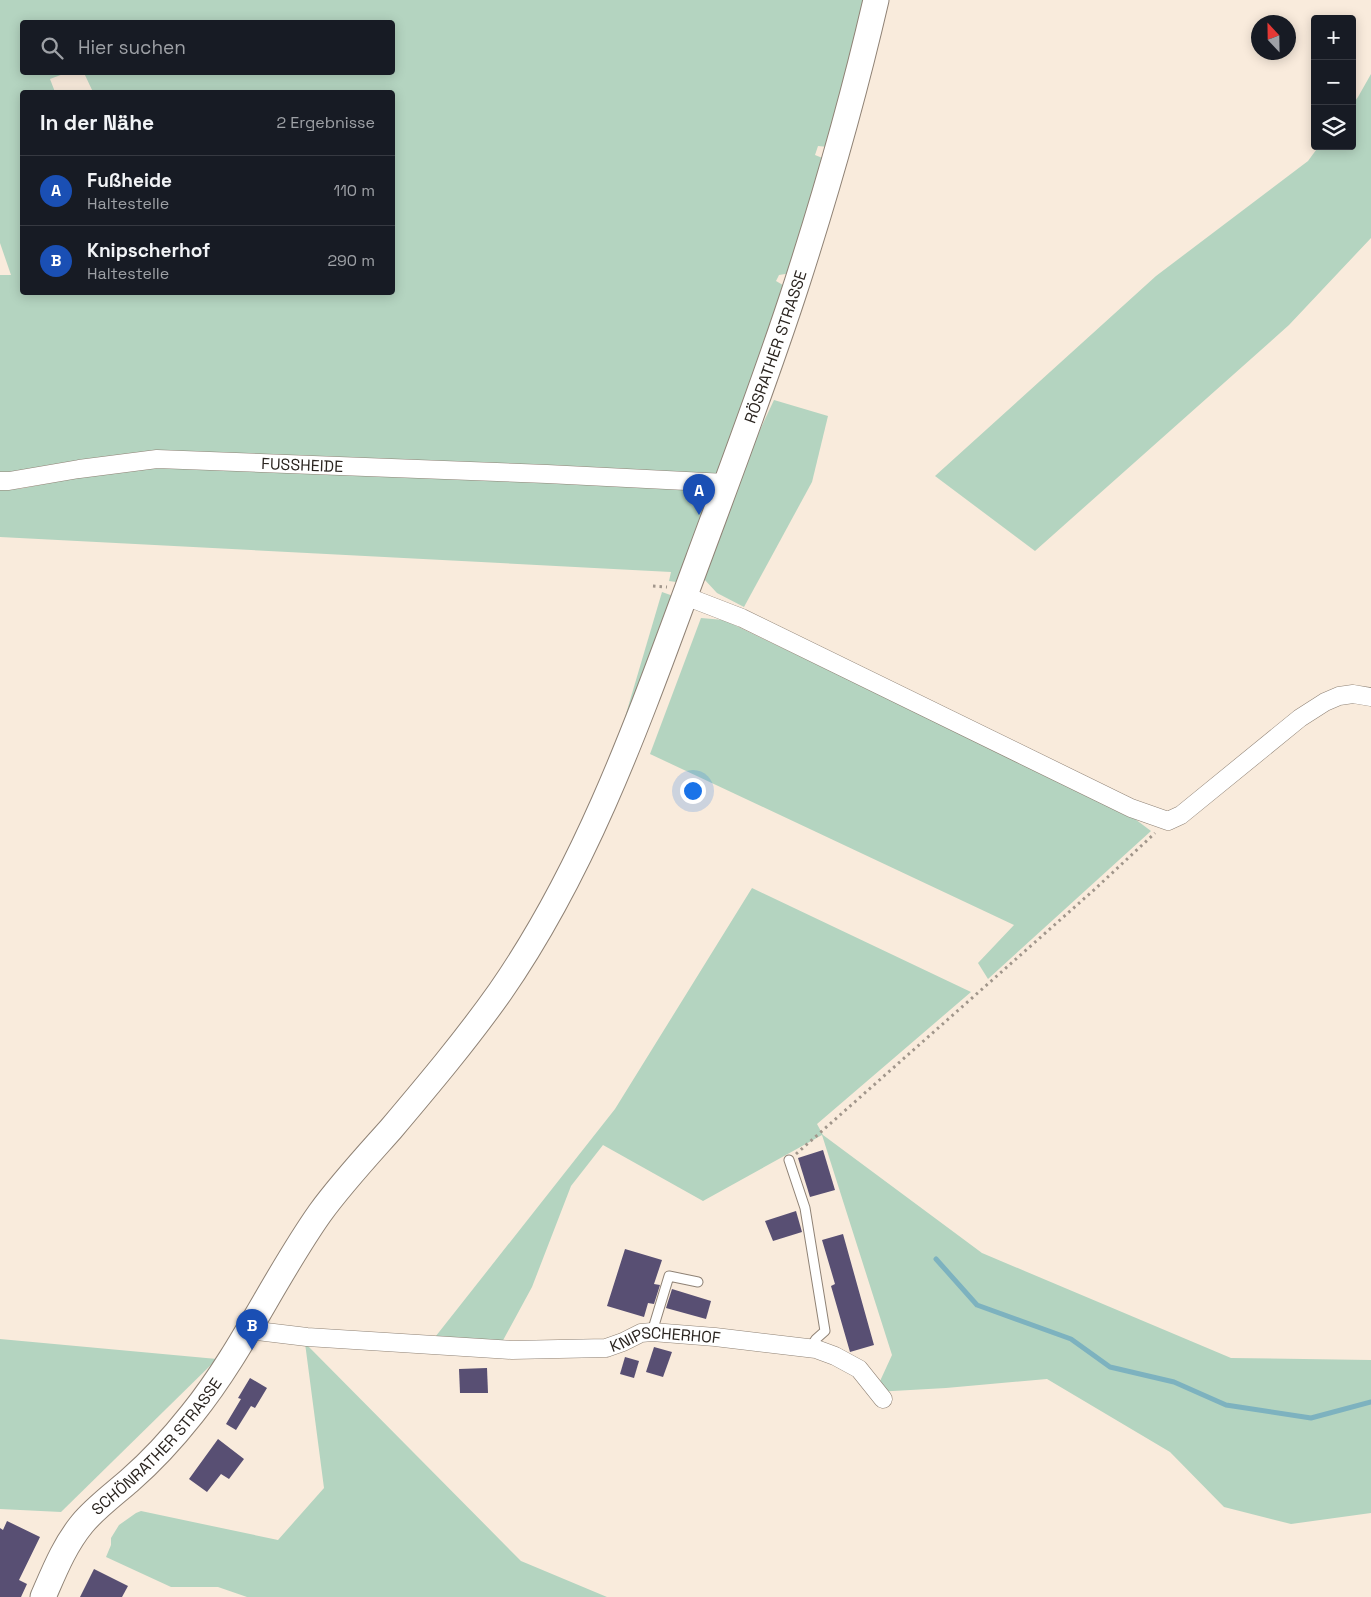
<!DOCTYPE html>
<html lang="de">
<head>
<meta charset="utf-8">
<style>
  body { margin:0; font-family:"Space Grotesk",sans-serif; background:#20242c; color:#f1f3f6 }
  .controls { position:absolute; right:15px; top:15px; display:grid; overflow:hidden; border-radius:5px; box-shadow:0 2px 12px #0003 }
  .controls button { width:45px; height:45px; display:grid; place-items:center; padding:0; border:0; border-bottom:1px solid #363941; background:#171b24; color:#f1f3f6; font:25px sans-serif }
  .compass { position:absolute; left:1251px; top:15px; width:45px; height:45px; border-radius:50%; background:#171b24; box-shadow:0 2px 12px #0003; rotate:338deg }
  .you { position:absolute; left:692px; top:790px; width:18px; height:18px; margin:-12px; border:4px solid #fff; border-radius:50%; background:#1a73e8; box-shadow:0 0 0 8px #1a73e833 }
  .badge { display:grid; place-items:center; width:32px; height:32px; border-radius:50%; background:#c0a38f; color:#fff; font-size:16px; font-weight:700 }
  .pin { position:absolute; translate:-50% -41px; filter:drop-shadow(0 1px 2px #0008) }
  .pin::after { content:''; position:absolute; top:26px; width:18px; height:15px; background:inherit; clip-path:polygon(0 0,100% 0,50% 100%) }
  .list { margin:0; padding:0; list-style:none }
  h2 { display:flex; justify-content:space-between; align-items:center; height:65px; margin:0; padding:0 20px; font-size:21px }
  h2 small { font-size:16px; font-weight:400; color:#9ea1a6 }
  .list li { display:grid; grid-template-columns:32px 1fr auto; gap:15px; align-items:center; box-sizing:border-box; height:70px; padding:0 20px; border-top:1px solid #363941 }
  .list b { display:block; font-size:19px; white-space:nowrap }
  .list p { margin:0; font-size:16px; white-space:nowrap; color:#9ea1a6 }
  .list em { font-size:16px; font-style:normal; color:#9ea1a6 }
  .icon { flex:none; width:28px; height:28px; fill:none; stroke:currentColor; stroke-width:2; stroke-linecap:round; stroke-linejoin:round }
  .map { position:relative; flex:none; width:1371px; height:1597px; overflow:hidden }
  .search { position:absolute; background:#171b24; box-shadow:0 2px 12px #0003; left:20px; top:20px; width:375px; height:55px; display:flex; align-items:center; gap:12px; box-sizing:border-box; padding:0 18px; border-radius:5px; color:#9ea1a6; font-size:19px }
  .panel { position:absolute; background:#171b24; box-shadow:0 2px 12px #0003; left:20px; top:90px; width:375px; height:205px; border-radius:5px }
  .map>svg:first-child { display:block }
</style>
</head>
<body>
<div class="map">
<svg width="1371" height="1597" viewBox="0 0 1371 1597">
  <rect width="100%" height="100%" fill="#f9ebdc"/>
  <g fill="#b4d4c0" fill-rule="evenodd">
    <path d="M0,0H865L828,147L818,146L815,155L825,159L791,273L779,275L776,281L788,288L719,472L704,478L156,455L0,478V275H11L0,243ZM22,22H392V72L84,73L93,92H392V292H22V92H55L50,79L66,73L22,72Z"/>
    <path d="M1371,74V238L1289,325L1035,551L935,476L1156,276L1308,161L1319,146H1352V105L1358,97Z"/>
    <path d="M774,400L828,416L812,482L744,607L717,593L704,579L758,434Z"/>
    <path d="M246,466L716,488L683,583L669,581L671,572L0,537V487L19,489L126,468Z"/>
    <path d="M662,592L676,597L618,741Z"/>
    <path d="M701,618L724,620L1127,813L1151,831L988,979L978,963L1014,925L650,754Z"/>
    <path d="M752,888L971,992L817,1124L823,1135L982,1253L1231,1358L1371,1360V1513L1291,1524L1224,1507L1170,1452L1047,1379L946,1388L875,1392L892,1355L822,1135L703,1201L603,1145L571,1186L532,1287L501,1344L432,1341L615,1109Z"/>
    <path d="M0,1339L217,1359L61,1512L0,1509Z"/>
    <path d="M305,1343L521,1561L607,1597H247L218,1587H171L106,1557L111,1545V1538L119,1525L136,1513L141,1511L278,1540L324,1488Z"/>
  </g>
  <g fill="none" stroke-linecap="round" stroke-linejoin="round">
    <path stroke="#7db2bf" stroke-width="5" d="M936,1259L977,1305L1071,1339L1110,1367L1174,1382L1226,1405L1311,1418L1371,1402"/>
  </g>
  <g fill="#584f73">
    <path d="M823,1150L835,1190L810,1197L798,1158Z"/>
    <path d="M796,1211L802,1232L773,1241L765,1221Z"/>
    <path d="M843,1234L874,1345L850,1352L831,1286L835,1284L822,1240Z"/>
    <path d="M625,1249L662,1260L654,1284L660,1285L654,1304L648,1303L644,1317L607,1306Z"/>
    <path d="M672,1289L711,1301L706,1319L666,1308Z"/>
    <path d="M654,1347L672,1352L663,1377L646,1372Z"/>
    <path d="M625,1357L639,1361L634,1378L620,1374Z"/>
    <path d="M487,1368L488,1393H460L459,1369Z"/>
    <path d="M250,1378L267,1388L255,1408L251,1406L236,1430L226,1424L241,1399L238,1398Z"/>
    <path d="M218,1439L244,1459L229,1479L221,1474L207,1492L189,1479Z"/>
    <path d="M7,1521L40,1537L19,1580L27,1584L21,1597H0V1528L3,1530Z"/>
    <path d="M94,1569L128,1586L122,1597H80Z"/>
  </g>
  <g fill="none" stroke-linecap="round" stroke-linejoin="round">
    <g stroke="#8f8275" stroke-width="11">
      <g id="lane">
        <path d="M789,1160L805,1208L825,1331L816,1339L810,1348"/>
        <path d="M652,1332L669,1276L698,1282"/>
      </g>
    </g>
    <g stroke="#8f8275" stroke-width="19">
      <g id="street">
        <path id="s1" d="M0,481H9L79,469L157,459L547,474L726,483"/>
        <path d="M685,596L742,618L1131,808L1168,821L1181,815L1300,718L1325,702L1339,696L1353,694L1371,697"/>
        <path id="s2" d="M249,1330L307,1337L512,1350L606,1348L623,1342L641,1333L652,1332L715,1337L816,1349L835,1356L859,1369L883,1399"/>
      </g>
    </g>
    <g stroke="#8f8275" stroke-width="27">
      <g id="secondary">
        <path id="s3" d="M43,1597C54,1572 64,1546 82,1524C94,1509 114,1494 129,1481C152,1461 173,1438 192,1414C242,1352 274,1278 320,1213C341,1184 367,1156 391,1129C429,1084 466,1040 500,992C591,861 643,708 698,560C732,468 767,376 797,283C827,190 854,95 876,0"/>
      </g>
    </g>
    <g stroke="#a1968b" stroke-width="3" stroke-dasharray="2.5 4" stroke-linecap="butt">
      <path d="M653,586L667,587"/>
      <path d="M796,1154L1095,889L1155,833"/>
    </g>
    <use href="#lane" stroke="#fff" stroke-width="9"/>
    <use href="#street" stroke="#fff" stroke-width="18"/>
    <use href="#secondary" stroke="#fff" stroke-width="25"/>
  </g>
  <g text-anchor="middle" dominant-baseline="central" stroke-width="5" stroke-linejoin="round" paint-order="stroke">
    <g font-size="16" fill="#2b2520" stroke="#f9ebdc">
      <text stroke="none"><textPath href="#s3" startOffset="1466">RÖSRATHER STRASSE</textPath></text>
      <text stroke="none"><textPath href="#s1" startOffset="304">FUSSHEIDE</textPath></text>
      <text stroke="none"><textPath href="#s2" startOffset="419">KNIPSCHERHOF</textPath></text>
      <text stroke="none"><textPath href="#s3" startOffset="191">SCHÖNRATHER STRASSE</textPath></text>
    </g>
  </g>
</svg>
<div class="controls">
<button>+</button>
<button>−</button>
<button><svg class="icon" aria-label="layers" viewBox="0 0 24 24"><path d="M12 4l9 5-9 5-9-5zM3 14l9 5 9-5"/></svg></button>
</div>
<svg class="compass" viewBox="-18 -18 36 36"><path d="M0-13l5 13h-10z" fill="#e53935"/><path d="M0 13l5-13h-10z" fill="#9ea1a6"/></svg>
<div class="you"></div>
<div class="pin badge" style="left:699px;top:515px;background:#1a4fb4">A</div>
<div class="pin badge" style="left:252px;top:1350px;background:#1a4fb4">B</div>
<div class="search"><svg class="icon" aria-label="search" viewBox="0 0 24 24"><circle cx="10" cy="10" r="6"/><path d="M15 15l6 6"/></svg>Hier suchen</div>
<section class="panel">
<h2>In der Nähe<small>2 Ergebnisse</small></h2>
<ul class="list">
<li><span class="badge" style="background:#1a4fb4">A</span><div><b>Fußheide</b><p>Haltestelle</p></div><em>110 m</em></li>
<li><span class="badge" style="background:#1a4fb4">B</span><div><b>Knipscherhof</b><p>Haltestelle</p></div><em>290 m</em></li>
</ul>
</section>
</div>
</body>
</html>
